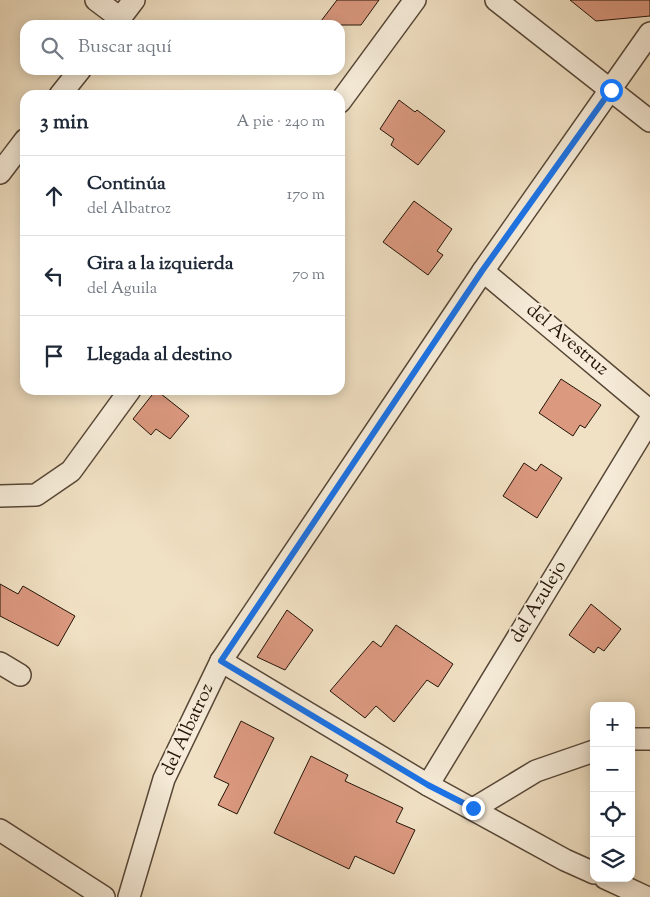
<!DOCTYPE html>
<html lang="es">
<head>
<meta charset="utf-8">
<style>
  body { margin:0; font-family:"Sorts Mill Goudy",serif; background:#f6f6f7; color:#1f2937 }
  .controls { position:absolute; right:15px; bottom:15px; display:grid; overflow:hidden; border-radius:10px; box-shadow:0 2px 12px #0003 }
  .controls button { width:45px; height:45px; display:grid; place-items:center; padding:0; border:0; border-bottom:1px solid #e0e1e3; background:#fff; color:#1f2937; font:25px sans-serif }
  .stop { position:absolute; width:15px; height:15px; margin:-11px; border:4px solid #1a73e8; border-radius:50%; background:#fff }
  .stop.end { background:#1a73e8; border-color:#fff; box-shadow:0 1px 5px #0008 }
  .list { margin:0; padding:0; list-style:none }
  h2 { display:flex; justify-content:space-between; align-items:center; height:65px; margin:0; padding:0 20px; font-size:21px }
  h2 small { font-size:16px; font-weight:400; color:#747a83 }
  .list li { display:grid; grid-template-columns:32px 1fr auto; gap:15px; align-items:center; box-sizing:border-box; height:80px; padding:0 20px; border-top:1px solid #e0e1e3 }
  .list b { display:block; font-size:19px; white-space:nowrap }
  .list p { margin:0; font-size:16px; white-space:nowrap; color:#747a83 }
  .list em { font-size:16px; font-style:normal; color:#747a83 }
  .icon { flex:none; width:28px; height:28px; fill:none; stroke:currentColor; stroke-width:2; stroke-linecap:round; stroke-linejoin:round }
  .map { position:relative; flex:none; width:650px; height:897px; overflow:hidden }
  .search { position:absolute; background:#fff; box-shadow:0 2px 12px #0003; left:20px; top:20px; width:325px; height:55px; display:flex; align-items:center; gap:12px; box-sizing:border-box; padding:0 18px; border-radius:15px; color:#747a83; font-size:19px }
  .panel { position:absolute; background:#fff; box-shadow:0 2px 12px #0003; left:20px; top:90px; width:325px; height:305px; border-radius:15px }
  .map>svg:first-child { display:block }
</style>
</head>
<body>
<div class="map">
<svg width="650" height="897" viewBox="0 0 650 897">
  <rect width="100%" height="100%" fill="#f1e1c4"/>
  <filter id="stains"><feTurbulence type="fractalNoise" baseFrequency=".004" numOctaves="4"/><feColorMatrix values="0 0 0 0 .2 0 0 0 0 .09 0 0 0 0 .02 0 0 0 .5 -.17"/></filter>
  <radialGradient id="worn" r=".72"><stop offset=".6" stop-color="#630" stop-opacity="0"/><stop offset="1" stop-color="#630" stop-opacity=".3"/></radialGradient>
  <g fill="#db9980" stroke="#241408">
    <path d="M337,0H379L361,25H318Z"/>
    <path d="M570,0H650V16L596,21Z"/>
    <path d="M399,100L415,112L417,110L445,131L418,165L391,145L394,139L380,129Z"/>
    <path d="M414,201L452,229L437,251L443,255L428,275L383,242Z"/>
    <path d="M561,379L601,405L585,428L580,425L573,436L539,413Z"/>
    <path d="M156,390L189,416L170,439L156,429L151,435L133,419Z"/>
    <path d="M524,463L536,471L541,464L562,478L537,518L503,496Z"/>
    <path d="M0,584L18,594L23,586L75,616L58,646L0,616Z"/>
    <path d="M591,604L621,629L604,651L598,647L594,653L569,635Z"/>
    <path d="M287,610L313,630L285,670L257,657Z"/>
    <path d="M396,625L453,664L438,687L427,680L394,722L376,706L365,718L330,691L373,641L381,647Z"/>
    <path d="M241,721L274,738L237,814L218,805L229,784L214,777Z"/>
    <path d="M311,756L348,775L345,781L403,808L396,822L415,830L394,874L355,856L349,869L274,833Z"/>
  </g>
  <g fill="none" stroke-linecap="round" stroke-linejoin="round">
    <g stroke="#574737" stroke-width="24">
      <g id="minor">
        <path d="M96,0L120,18"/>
        <path d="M496,0L650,121"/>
        <path d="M115,25L134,0"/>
        <path d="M60,95L80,70"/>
        <path d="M340,102L415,0"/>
        <path d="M0,173L25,140"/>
        <path d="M483,271L650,411"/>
        <path d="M0,496L36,495L71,471L130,390"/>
        <path d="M221,661L428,785L565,860L594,873"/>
        <path d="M0,663L20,675"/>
        <path d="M631,739H650"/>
        <path d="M428,785L650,420"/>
        <path d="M473,809L536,771L594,751"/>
        <path d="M0,830L104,897"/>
        <path d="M605,878L646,897"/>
        <path d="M129,897L164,779L221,661L483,271L650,33"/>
      </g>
    </g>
    <use href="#minor" stroke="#f6ecd9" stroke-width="21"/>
  </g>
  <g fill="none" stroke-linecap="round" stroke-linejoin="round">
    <path stroke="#1a73e8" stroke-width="6" d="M473,808L428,785L221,661L482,271L611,90"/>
  </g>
  <g text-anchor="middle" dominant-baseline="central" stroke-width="4" stroke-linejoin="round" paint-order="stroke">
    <g font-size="19" fill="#241408" stroke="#f6ecd9">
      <text transform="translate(567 340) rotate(40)">del Avestruz</text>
      <text transform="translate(539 602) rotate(-59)">del Azulejo</text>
      <text transform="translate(188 730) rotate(-65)">del Albatroz</text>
    </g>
  </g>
  <rect width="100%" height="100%" filter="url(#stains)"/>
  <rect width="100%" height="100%" fill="url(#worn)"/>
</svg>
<div class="controls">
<button>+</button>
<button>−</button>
<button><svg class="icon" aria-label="locate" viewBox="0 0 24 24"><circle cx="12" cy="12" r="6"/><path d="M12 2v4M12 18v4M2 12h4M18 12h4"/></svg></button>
<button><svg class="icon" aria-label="layers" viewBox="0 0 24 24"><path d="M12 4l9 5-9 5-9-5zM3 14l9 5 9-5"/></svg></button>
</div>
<div class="stop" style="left:611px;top:90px"></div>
<div class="stop end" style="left:473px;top:808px"></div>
<div class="search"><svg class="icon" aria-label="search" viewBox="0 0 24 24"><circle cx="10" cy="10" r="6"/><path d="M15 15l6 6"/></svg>Buscar aquí</div>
<section class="panel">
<h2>3 min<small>A pie · 240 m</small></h2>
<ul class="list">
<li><svg class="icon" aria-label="ahead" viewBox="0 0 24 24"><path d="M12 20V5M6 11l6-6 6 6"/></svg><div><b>Continúa</b><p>del Albatroz</p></div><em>170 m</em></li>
<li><svg class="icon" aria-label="left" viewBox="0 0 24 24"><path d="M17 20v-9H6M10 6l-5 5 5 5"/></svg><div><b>Gira a la izquierda</b><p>del Aguila</p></div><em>70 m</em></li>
<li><svg class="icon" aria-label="arrive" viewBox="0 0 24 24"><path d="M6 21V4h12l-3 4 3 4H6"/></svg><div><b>Llegada al destino</b></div></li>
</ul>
</section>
</div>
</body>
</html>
